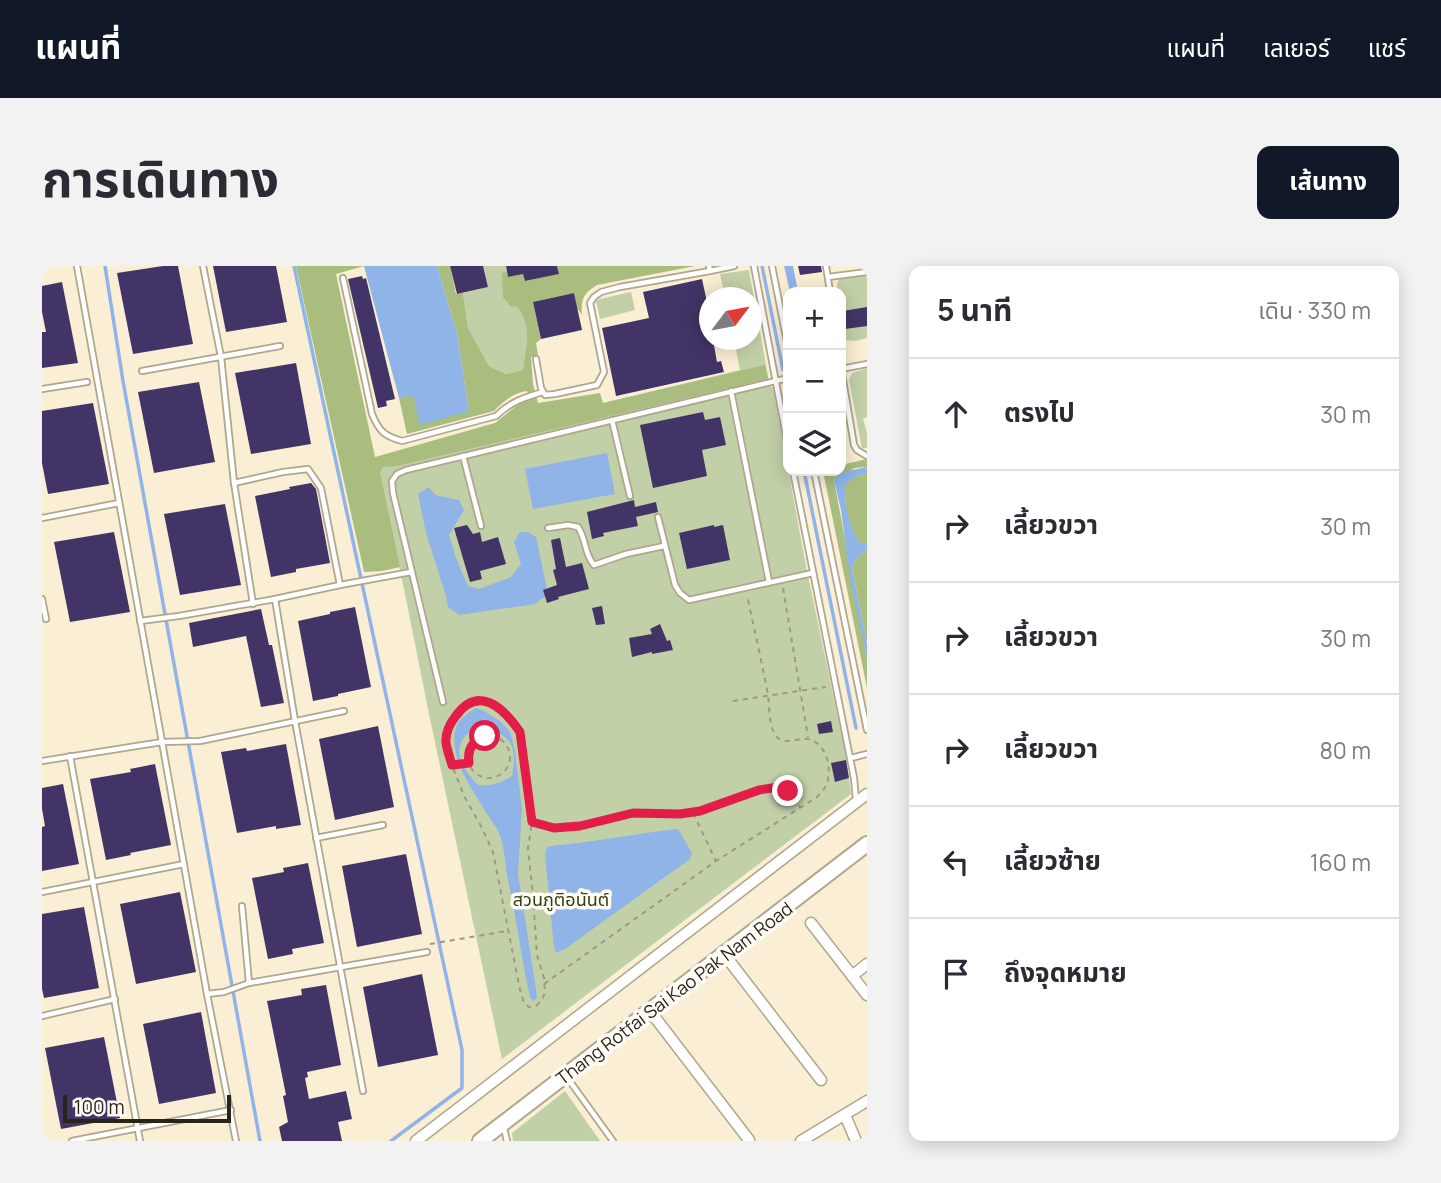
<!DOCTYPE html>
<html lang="th">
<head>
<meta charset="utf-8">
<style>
  body { margin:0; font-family:Manrope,"Noto Sans Thai",sans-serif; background:#f2f2f3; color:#2b2b33 }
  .controls { position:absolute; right:21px; top:21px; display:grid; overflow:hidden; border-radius:14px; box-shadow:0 4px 18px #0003 }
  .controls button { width:63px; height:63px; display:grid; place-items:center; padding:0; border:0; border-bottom:2px solid #e1e1e2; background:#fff; color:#2b2b33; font:35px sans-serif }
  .compass { position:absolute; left:657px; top:21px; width:63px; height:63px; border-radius:50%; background:#fff; box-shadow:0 4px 18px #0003; rotate:58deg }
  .scale { position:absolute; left:21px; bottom:18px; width:168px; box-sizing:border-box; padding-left:7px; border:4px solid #28241a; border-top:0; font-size:19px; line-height:24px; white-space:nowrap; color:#28241a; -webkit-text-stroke:5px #fffcf7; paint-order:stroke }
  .stop { position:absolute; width:21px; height:21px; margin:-16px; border:5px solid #e11d48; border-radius:50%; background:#fff }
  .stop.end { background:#e11d48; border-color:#fff; box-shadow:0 2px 7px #0008 }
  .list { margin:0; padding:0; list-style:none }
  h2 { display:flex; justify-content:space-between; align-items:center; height:91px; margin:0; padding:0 28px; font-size:30px }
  h2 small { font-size:23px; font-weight:400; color:#7c7c81 }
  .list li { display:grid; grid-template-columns:46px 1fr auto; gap:21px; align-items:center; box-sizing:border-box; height:112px; padding:0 28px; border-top:2px solid #e1e1e2 }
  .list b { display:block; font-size:26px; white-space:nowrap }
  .list em { font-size:23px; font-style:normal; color:#7c7c81 }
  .icon { flex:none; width:38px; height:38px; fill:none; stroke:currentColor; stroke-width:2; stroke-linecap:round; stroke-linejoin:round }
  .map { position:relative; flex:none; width:825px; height:875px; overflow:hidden; border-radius:14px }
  header { display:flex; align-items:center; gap:42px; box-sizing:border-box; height:98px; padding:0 35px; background:#111827; color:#fff }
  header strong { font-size:33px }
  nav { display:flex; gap:38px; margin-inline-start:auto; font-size:24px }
  .intro { display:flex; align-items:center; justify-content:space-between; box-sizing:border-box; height:168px; padding:0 42px }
  h1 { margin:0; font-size:49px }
  .button { padding:18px 32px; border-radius:14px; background:#111827; color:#fff; font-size:24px; font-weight:700 }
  main { display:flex; gap:42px; padding:0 42px }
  aside { flex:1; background:#fff; border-radius:14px; box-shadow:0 4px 18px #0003 }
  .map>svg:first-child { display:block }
</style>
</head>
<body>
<header>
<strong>แผนที่</strong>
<nav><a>แผนที่</a><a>เลเยอร์</a><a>แชร์</a></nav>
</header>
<div class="intro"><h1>การเดินทาง</h1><a class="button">เส้นทาง</a></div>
<main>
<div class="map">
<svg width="825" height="875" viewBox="0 0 825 875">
  <rect width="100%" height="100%" fill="#faeed5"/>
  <g fill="#c2d0a8">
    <path d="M441,0H464L465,6L460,8L481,49L487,66L481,104L464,108L447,100L426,62L421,27L446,21Z"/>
    <path d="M707,4L728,121H731L764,300L804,490L809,528L460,793L387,448L360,313L333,192L698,104L692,74H710V32L683,31L678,8Z"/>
    <path d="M825,9V72L813,75L802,74L799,58V26H795V18L797,13Z"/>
    <path d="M589,26L593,44L558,53L554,35L558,33Z"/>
    <path d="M825,102V151L821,153L825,167V182H820L807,114L810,107Z"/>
    <path d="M523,825L558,875H471L470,867Z"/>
  </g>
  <g fill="#a9bd7f">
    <path d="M254,0H322L294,8L333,191L453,157L478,137L488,134L485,125C471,127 462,135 452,145L365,168L357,132L371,128L427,145L415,68L395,0H408L414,28L421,27L426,62L447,100L464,108L481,104C484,77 491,65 476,41L468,40L461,31L460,7L465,6L466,11L476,9L479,0L483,15L516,8L515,0H653L555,19C541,28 539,32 540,49L535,42L532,27L491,36L499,73L494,77L496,89L489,91L491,118L496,137L558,127L561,137L723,99L726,113L355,200L341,201L338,206L358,301L340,305L322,306Z"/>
    <path d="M825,193V201L813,202L792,214L825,393V422L781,205H799V199Z"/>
    <path d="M825,207V278L816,276C806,256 802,240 803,218L818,209Z"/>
    <path d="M825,283V378L810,302L813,294Z"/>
  </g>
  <g fill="#90b3e8" fill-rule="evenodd">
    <path d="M322,0H395L415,68L427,145L378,159L371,129L357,132Z"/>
    <path d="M742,0H751L756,26H748Z"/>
    <path d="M565,187L573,228L491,243L483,203Z"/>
    <path d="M825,201V207L818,209L803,218C802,239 807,257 816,276L825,278V283L813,294L810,302L825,378V393L808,312L799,244L792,214L801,206Z"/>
    <path d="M387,221L393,229L417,234L422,244L407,269L414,292L426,320L437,323L469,311L479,298L472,276L478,266H486L494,271L506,328L493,338L417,349L406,341L404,330L384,267L376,228Z"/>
    <path d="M434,442L442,445L458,455L468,466L473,485L480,543L476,608L494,723L495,732L491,735L488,731C479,690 474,649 465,609C463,595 462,579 457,567C454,560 449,554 445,548C433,528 416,505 413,481C410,460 417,452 434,442ZM433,461C465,465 477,476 470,510C458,517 450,520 436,519C417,499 407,480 433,461Z"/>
    <path d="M636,563L650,587L648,593L523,683L514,687L512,681L503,589L505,581C518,578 531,578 543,576C574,572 605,566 636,563Z"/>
  </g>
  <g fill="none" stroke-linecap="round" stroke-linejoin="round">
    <g stroke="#90b3e8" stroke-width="3.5">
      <path d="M63,0L81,115L218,875"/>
      <path d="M252,0L420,784V822L349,875"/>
      <path d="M720,0L741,104"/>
      <path d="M746,128V129"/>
      <path d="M762,205L814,462"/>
    </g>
  </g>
  <g fill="#433467">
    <path d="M121,0H136L151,78L91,88L75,7Z"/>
    <path d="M171,0H234L245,56L184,66Z"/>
    <path d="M408,0H441L446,21L415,28Z"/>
    <path d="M464,0H515L517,8L483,15L481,8L466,11Z"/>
    <path d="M756,0H779L780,6L758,9Z"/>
    <path d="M320,10L321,13L324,12L353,133L344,135L345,140L336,142L306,13Z"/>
    <path d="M660,13L668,50V74H671L675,96L679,95L682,106L574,130L560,62L607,52L601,26Z"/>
    <path d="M20,16L36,97L0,102V66H4L0,46V20Z"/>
    <path d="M532,27L540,64L499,73L491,36Z"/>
    <path d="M825,41V60L803,63L801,45Z"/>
    <path d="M254,97L269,178L209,188L193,107Z"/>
    <path d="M157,116L173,196L112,207L96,126Z"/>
    <path d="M51,137L67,218L6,228L0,197V145Z"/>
    <path d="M661,146L663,154L678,151L684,179L660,184L665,210L611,222L598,159Z"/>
    <path d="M269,217L274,223L288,297L254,303V306L229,311L213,230L248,223L247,221Z"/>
    <path d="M592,234L593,241L614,236L616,246L594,251L596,260L561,267L562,270L550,273L545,246Z"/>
    <path d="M183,238L199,319L138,329L122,248Z"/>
    <path d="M425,259L431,268L438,266L440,276L456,271L464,298L438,305L440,313L428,316L412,262Z"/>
    <path d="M672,259V261L681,259L688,294L645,303L637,267Z"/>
    <path d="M72,266L88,346L28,356L12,276Z"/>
    <path d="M518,272L524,301L540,297L547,323L516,331L517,333L505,337L501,324L515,319L511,304L514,303L509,274Z"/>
    <path d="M560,340L563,358L554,359L550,342Z"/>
    <path d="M313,341L329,421L296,428V430L271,435L256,355L288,348V346Z"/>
    <path d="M219,343L227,379H230L242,437L219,441L204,370L151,381L147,357Z"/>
    <path d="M618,358L625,375L628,374L631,384L610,388V386L590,391L587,372L610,368L608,363Z"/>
    <path d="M789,455L791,466L777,468L775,458Z"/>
    <path d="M336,460L352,541L293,554L277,473Z"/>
    <path d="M244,478L259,559L234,563V560L195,567L179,486L204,482L205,485Z"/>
    <path d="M804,494L807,512L793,516L789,497Z"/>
    <path d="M113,498L129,579L88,587L89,589L64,594L48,513L89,506L88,503Z"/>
    <path d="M21,518L37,598L0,605V561L3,560L0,543V522Z"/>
    <path d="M364,588L380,668L315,681L300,600Z"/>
    <path d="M266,597L282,677L250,683L251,688L226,693L210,612L242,606L241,602Z"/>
    <path d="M138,626L154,706L94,718L78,638Z"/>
    <path d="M42,641L57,722L2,732L0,723V648Z"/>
    <path d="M380,708L396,789L336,801L321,721Z"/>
    <path d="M284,719L299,799L265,806L266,811L263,812L267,833L304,825L310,853L296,856L300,875H240L237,861L246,856L241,830L244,829L225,735L260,729L259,723Z"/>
    <path d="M159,746L174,827L117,838L101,758Z"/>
    <path d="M62,771L78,852L19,863L3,782Z"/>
  </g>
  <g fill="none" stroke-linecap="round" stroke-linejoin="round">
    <g stroke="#b0a68e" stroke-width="8">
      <g id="service">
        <path d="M35,0L165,728L194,875"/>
        <path d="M161,0L179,91L192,217L211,338"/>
        <path d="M667,0L668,5L692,0"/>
        <path d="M712,0L746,180"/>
        <path d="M730,0L746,81"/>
        <path d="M784,0L788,26"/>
        <path d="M786,11L825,6"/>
        <path d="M301,12L330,148C337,165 342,170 360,175L454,150C470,135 481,132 501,126"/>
        <path d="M494,93L499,122L503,129L513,128L555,119L562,106L548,37L552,31L559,26L578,21L668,5"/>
        <path d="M799,102L812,179L815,184L825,190"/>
        <path d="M799,103L825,98"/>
        <path d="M100,105L238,80"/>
        <path d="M0,123L45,116"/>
        <path d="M689,125L727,316"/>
        <path d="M570,154L588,230"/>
        <path d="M421,190L439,260"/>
        <path d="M751,205L812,512L814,534"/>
        <path d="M772,205L825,464"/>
        <path d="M192,217L241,206L266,203L279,222L298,319L233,333"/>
        <path d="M616,251L633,319L638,327L647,334L771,307"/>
        <path d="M0,252L77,237"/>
        <path d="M506,262L526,259L536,261C545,275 542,288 552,299L584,288L622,280"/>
        <path d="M298,319L369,306"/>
        <path d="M0,333L4,353"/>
        <path d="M98,355L137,350L233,333L253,455L321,825"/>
        <path d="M401,436L351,227L350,215L355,208L364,204L746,112"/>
        <path d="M28,490L98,875"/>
        <path d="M809,492L825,488"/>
        <path d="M0,495L120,476L158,475L302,445"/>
        <path d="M274,572L341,559"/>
        <path d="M0,626L142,598"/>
        <path d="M200,640L207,717"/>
        <path d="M165,728L182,726L207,717L385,686"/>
        <path d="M0,750L73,733"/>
        <path d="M524,810L571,875"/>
        <path d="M462,862L465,875"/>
        <path d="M30,875L189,844"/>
      </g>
    </g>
    <g stroke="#b0a68e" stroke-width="13">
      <g id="minor">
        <path d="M769,657L825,729"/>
        <path d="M682,688L779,814"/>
        <path d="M810,710L825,698"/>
        <path d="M608,745L707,874"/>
        <path d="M803,849L814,875"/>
        <path d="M374,875L825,528"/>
        <path d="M759,875L825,835"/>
      </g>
    </g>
    <g stroke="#b0a68e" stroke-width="18">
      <path id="secondary" d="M438,875L825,578"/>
    </g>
    <g stroke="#a09785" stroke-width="2" stroke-dasharray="5 5" stroke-linecap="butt">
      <path d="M741,322L766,471"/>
      <path d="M434,434C453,436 467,451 477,466L490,556L486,582L491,630L495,689L502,712L503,726L500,734L494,740L487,741L482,737L478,724L451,586L439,560L422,530L410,499L404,476L405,464L414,449L427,437Z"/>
      <path d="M691,435L784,421"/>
      <circle cx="447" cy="491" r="21"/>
      <path d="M411,499L426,497"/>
      <path d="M651,547L674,595"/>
      <path d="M491,557L512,562L538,560L591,547L638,548L658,545L717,524L736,521L746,525L758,541"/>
      <path d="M388,678L465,665"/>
      <path d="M502,718L674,595L775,531C777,528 780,526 782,523C792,508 786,477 766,473C756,471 744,480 735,471C726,461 728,442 726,429C720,396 712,363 705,329"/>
    </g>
    <use href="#service" stroke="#fff" stroke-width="4.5"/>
    <use href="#minor" stroke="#fff" stroke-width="10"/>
    <use href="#secondary" stroke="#fff" stroke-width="14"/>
  </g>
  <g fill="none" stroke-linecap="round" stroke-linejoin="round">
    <path stroke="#e11d48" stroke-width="9" d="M443,470C430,475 425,484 427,497L410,499C408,492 405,484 404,477C403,467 407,459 413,451C436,418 461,441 478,466L490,556L512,562L538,560L591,547L638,548L658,545L717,524L736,521L746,525"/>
  </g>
  <g text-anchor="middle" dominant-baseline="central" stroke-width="7" stroke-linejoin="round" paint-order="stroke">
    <g font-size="18" fill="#334012" stroke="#fffcf7">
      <text x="519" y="633">สวนภูติอนันต์</text>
    </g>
    <g font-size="18" fill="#28241a" stroke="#fffcf7">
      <text transform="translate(632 727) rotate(-37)">Thang Rotfai Sai Kao Pak Nam Road</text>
    </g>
  </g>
</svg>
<div class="controls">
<button>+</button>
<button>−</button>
<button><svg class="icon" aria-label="layers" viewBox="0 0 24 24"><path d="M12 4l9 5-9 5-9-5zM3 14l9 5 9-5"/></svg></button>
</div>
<svg class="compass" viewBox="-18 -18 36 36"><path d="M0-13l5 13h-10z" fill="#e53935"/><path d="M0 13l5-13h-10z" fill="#7c7c81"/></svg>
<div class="scale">100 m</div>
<div class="stop" style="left:443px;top:470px"></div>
<div class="stop end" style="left:746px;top:525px"></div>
</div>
<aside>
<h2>5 นาที<small>เดิน · 330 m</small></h2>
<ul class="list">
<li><svg class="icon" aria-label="ahead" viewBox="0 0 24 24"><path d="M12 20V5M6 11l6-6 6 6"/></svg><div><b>ตรงไป</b></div><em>30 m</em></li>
<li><svg class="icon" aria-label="right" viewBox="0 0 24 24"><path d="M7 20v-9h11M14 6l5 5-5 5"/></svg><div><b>เลี้ยวขวา</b></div><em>30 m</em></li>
<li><svg class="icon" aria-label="right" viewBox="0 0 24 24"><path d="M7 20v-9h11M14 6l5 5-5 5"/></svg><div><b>เลี้ยวขวา</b></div><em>30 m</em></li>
<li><svg class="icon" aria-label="right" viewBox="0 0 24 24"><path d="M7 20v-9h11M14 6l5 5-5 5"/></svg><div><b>เลี้ยวขวา</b></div><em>80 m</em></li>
<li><svg class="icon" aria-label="left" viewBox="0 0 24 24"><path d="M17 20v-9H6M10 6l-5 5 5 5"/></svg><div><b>เลี้ยวซ้าย</b></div><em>160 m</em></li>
<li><svg class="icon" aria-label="arrive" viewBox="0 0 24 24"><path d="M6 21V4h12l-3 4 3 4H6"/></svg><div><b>ถึงจุดหมาย</b></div></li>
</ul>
</aside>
</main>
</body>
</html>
